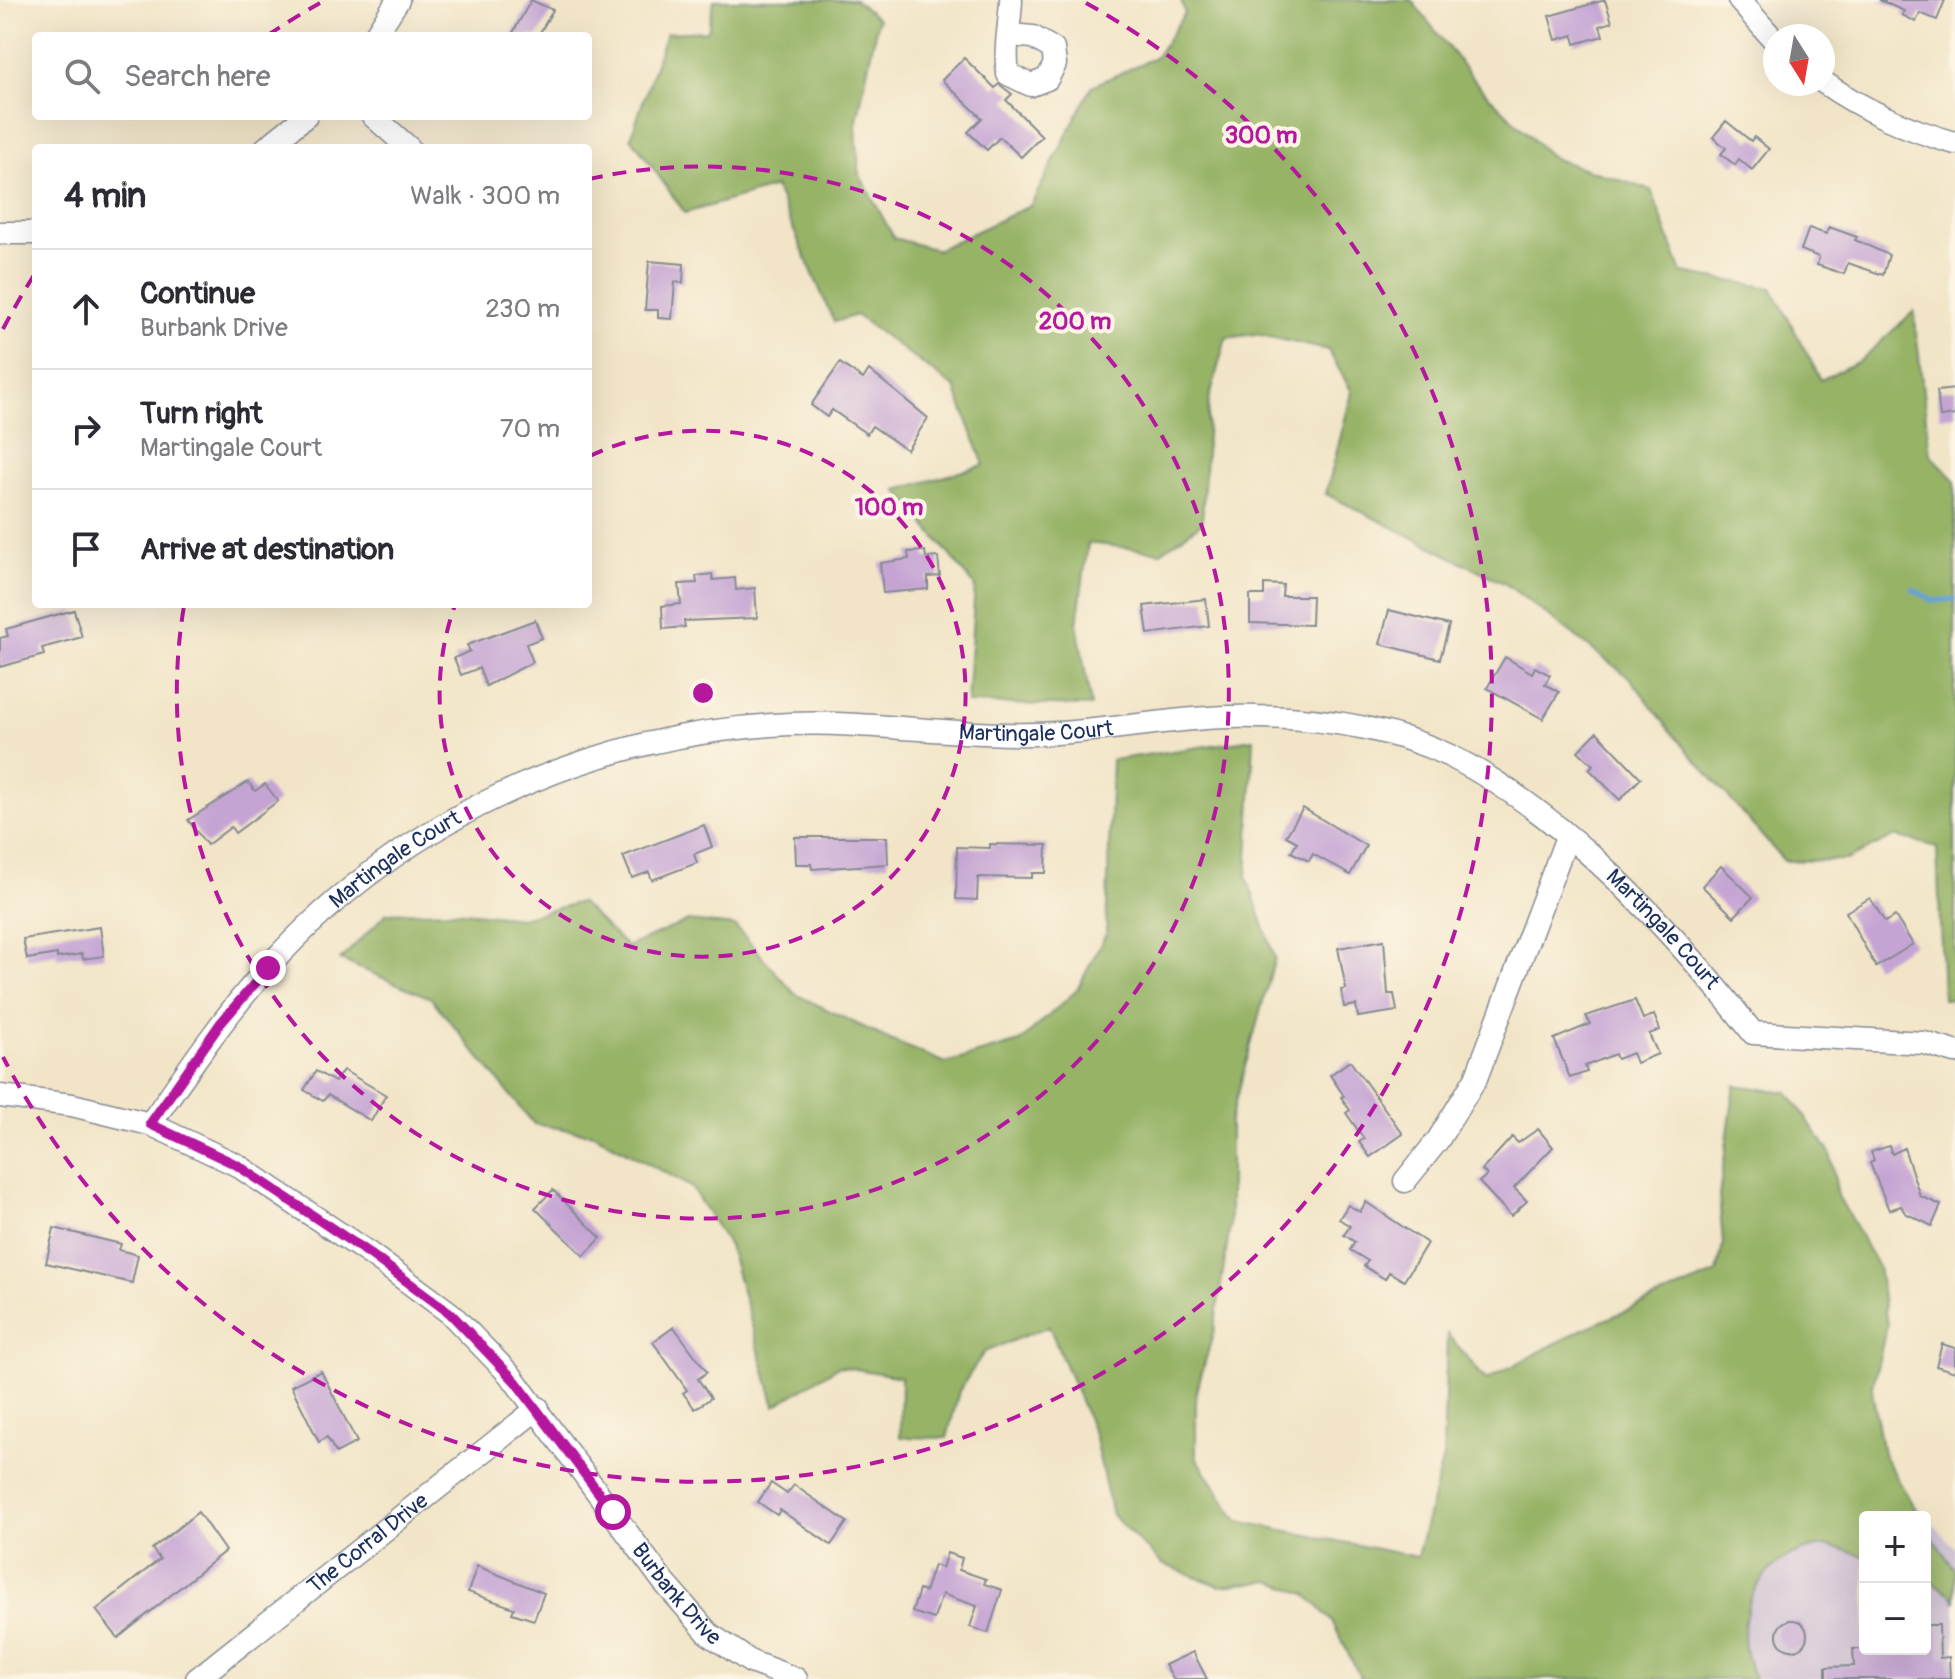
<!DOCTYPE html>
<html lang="en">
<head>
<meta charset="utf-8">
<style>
  body { margin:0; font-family:Pangolin,sans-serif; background:#f7f7f7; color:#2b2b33 }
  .controls { position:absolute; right:24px; bottom:24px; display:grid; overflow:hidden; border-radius:8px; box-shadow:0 8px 32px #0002 }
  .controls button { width:72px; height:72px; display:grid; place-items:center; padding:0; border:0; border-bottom:2px solid #e1e1e2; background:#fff; color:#2b2b33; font:40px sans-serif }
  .compass { position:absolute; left:1763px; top:24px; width:72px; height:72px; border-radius:50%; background:#fff; box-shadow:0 8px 32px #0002; rotate:169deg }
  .stop { position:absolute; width:24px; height:24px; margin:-18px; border:6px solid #b5179e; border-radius:50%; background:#fff }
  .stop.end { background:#b5179e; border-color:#fff; box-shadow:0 2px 8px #0008 }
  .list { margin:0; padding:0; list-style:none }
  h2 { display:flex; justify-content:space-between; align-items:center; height:104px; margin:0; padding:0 32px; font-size:34px }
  h2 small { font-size:26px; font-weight:400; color:#7c7c81 }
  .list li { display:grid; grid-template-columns:52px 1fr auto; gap:24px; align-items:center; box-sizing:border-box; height:120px; padding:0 32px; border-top:2px solid #e1e1e2 }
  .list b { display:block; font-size:30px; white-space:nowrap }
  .list p { margin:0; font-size:26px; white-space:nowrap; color:#7c7c81 }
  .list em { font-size:26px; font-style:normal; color:#7c7c81 }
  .icon { flex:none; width:44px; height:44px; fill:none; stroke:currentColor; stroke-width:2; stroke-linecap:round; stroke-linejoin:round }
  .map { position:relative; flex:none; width:1955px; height:1679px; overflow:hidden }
  .search { position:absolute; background:#fff; box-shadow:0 8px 32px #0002; left:32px; top:32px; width:560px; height:88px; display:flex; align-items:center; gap:20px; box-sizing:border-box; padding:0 28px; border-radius:8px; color:#7c7c81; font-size:30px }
  .panel { position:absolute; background:#fff; box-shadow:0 8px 32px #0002; left:32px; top:144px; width:560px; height:464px; border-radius:8px }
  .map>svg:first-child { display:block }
</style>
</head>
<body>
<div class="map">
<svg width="1955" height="1679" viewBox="0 0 1955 1679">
  <rect width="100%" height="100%" fill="#fcf5e5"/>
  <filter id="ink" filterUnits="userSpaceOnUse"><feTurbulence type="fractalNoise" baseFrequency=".0125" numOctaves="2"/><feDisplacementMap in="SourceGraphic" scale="16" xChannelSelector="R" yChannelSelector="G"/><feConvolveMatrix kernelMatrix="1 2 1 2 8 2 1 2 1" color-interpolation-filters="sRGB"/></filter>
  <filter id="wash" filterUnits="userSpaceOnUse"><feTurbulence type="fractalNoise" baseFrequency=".006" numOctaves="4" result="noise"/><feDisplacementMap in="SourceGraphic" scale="32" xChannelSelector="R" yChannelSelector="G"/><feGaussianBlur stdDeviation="1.8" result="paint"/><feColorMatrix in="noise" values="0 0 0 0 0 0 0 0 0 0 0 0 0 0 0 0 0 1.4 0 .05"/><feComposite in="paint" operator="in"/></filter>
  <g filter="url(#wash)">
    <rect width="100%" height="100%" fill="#f2e5c7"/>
    <path fill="#ccbed4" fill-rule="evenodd" d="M1844,1428L1955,1548V1679H1720L1650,1526ZM1865,1517H1925V1649H1865Z"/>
    <g fill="#96b366" stroke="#587162" stroke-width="2">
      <path d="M714,0H855L878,19L856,125L859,174L894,238L937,250L1031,205L1092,86L1156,57L1185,13L1181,0H1411L1479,86L1552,158L1651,190L1682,273L1772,288L1821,380L1861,360L1914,311L1930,454L1955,480V1000L1943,999L1937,847L1896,836L1846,860L1784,861L1674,735L1630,678L1506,584L1326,494L1352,392L1328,350L1256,334L1226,338L1209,400L1202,523L1161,552L1088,543L1077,624L1091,706L967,703L975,586L897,490L984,465L955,388L856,315L834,322L775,187L685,213L631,137L666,33L708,31Z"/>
      <path d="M1254,739L1247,878L1275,958L1230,1121V1226L1214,1330L1196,1393V1457L1238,1521L1417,1557L1443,1458L1447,1334L1486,1380L1583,1329L1717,1273L1723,1244L1719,1196L1735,1085L1788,1092L1830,1153L1838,1196L1878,1267L1887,1324L1872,1390L1883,1454L1920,1517H1865V1556C1853,1553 1835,1545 1822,1546C1754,1556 1728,1620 1754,1679H1361L1332,1621L1306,1594L1271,1581L1220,1586L1162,1564L1112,1515L1094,1434L1049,1326L984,1352L959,1391L947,1438L900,1437L901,1377L839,1366L775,1406L729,1246L691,1187L594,1134L534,1124L431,998L340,960L387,913L455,911L521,918L580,902L627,947L688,921L735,926L795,994L890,1040L946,1063L1020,1042L1077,990L1106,934L1112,760Z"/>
      <path d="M1925,1526L1955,1570V1602L1953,1596L1925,1577Z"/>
    </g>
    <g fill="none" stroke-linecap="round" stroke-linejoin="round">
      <path stroke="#63a2d5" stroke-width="5" d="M1913,589L1933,601L1955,599"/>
    </g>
    <g id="blocks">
      <g fill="#c5a4d4">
        <path d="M531,0L553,10L538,36H511Z"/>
        <path d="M1605,0L1612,22L1600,26L1603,36L1575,44L1573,35L1556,40L1549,16Z"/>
        <path d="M1879,0H1945L1937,20L1920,13L1916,22L1902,15L1904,11Z"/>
        <path d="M964,58L995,88L999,84L1012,94L1006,100L1042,136L1021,157L1000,137L987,150L968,132L982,118L942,80Z"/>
        <path d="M1726,121L1751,141L1754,137L1769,149L1752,170L1739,159L1735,165L1721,154L1726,148L1713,137Z"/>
        <path d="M1829,227L1857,237L1855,240L1889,255L1883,275L1848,263L1844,274L1817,265L1819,257L1801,250L1809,228L1826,234Z"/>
        <path d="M649,261L684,264L683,283L675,282L672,319L658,318V310H645Z"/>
        <path d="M840,363L863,379L869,370L928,418L907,450L872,426L867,434L832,410L827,417L811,405Z"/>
        <path d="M1955,389V415L1940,417L1937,391Z"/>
        <path d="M925,551L926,558L938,557L940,576L928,577V589L883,593L880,563L909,559L908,552Z"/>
        <path d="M712,574L713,580L735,578L736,590L755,588L757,618L684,621L685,627L663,629L662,606L681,604L679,584L697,583L696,576Z"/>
        <path d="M1264,584L1283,585L1282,596H1312L1311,625L1250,623V595H1264Z"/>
        <path d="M1206,599L1209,626L1148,634L1144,606Z"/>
        <path d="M74,610L82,637L42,648L44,655L0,667V638L8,636L6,629Z"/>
        <path d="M1389,610L1449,625L1440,659L1380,644Z"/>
        <path d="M535,620L542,638L526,644L533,662L486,686L479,668L461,675L454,658L470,651L467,645Z"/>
        <path d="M1505,657L1532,673L1535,667L1550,675L1545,684L1559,692L1543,719L1487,688Z"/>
        <path d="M1597,732L1641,778L1620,800L1589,769L1593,765L1578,751Z"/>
        <path d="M248,782L255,791L265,784L278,801L235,833L231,827L207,845L188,820Z"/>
        <path d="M1303,808L1366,846L1350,875L1313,854L1309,861L1291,852L1297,842L1286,836Z"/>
        <path d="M704,825L712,847L694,854L697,863L652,880L649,872L632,878L623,856Z"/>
        <path d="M795,837H887L888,864L812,869L811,864H796Z"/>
        <path d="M990,844L1047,845L1046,873H1032V878L978,877L977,900L956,899L957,847L990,848Z"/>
        <path d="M1721,866L1753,897L1734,917L1702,886Z"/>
        <path d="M1870,898L1885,922L1895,916L1913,944L1876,967L1846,912Z"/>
        <path d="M100,927L104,956L83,959L82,954L57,958V954L27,959L23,939Z"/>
        <path d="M1384,940L1388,994H1394L1397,1011L1358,1017L1356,1005L1344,1007L1341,990L1346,989L1338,948Z"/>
        <path d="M1635,1000L1643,1019L1654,1015L1660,1030L1649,1034L1658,1054L1636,1063L1632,1053L1617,1059L1615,1054L1585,1066L1587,1072L1570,1078L1554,1039L1590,1024L1586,1016Z"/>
        <path d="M1350,1061L1403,1134L1370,1157L1359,1142L1364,1139L1346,1113L1350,1110L1341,1097L1344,1096L1330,1075Z"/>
        <path d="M343,1070L386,1095L371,1121L328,1095L323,1101L304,1090L316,1071L335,1082Z"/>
        <path d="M1538,1129L1553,1147L1514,1188L1527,1201L1511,1216L1479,1182L1487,1175L1482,1170L1512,1137L1518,1143Z"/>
        <path d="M1889,1146L1892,1154L1904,1148L1920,1196L1941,1205L1932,1226L1905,1213L1901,1206L1889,1210L1870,1163L1874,1160L1871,1152Z"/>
        <path d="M553,1190L601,1238L584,1256L535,1208Z"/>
        <path d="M1366,1202L1427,1243L1404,1281L1389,1272L1385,1279L1364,1266L1368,1261L1350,1250L1355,1242L1344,1235L1350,1226L1339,1219L1348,1205L1360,1212Z"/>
        <path d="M54,1228L121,1244L119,1250L138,1255L132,1283L46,1263Z"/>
        <path d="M674,1327L707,1372L698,1379L711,1398L695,1409L683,1393L687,1390L653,1342Z"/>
        <path d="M1942,1344L1955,1348V1372L1936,1366Z"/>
        <path d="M321,1371L357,1442L336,1453L327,1437L319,1442L291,1386Z"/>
        <path d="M771,1483L787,1494L794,1485L847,1522L831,1545L780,1510L777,1515L758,1502Z"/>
        <path d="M198,1512L225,1551L118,1638L96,1610L160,1559L152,1549Z"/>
        <path d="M947,1553L962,1558L959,1570L986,1579L984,1584L1002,1590L988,1633L970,1627L977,1606L942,1594L934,1619L912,1612L919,1590L925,1592L934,1565L942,1568Z"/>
        <path d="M477,1566L544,1593L534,1620L512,1613L514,1608L468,1592Z"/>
        <circle cx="1792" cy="1635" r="15"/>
        <path d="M1925,1625H1939L1940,1658L1949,1657L1950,1679H1826V1667L1854,1666L1853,1649H1925Z"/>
        <path d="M1193,1652L1207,1679H1173L1165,1665Z"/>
      </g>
    </g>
  </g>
  <g filter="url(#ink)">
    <use href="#blocks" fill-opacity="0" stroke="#868a92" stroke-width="2"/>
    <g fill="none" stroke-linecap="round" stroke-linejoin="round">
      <g stroke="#868a92" stroke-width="25">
        <g id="minor">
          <path d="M1739,0L1775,41"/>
          <path d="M1010,35L1033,37L1053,49L1055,64L1047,79L1031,85L1008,74C1004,49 1010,25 1011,0"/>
          <path d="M375,36L398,0"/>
          <path d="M1823,82C1865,111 1906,129 1955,143"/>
          <path d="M373,116L409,148"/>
          <path d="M266,148L306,116"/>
          <path d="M0,233H36"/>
          <path id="s1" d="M0,1096L72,1105L150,1124L237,1165L370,1254L450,1313L512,1377L663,1581L709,1634L751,1662L796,1679"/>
          <path id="s2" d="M150,1124C184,1076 217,1026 256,981C390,824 585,733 790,724C871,721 953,736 1034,734C1108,733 1184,714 1258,717C1322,718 1392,728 1450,756C1565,813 1675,933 1753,1033L1924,1043L1955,1052"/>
          <path d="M1405,1181L1438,1140L1476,1078L1567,837"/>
          <path id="s3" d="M197,1679L538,1408"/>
        </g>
      </g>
      <use href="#minor" stroke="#fff" stroke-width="22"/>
    </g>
  </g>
  <g fill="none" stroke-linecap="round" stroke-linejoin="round" filter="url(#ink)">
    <path stroke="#b5179e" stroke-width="10" d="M268,968L220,1024L150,1124L237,1165L370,1254L450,1313L516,1382L613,1512"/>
  </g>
  <g fill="none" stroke="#b5179e" stroke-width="4" stroke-dasharray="14 10">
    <path d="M590 456A263 263 0 1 1 455 605"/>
    <path d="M589 179A526 526 0 1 1 184 606"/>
    <path d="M3 329A789 789 0 0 1 34 275M268 35A789 789 0 0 1 320 3M1086 3A789 789 0 1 1 3 1057"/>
  </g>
  <g text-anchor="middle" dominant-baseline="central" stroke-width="8" stroke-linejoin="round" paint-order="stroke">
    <g font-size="22" fill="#1b2f5e" stroke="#fcf5e5">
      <text stroke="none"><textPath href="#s2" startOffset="1034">Martingale Court</textPath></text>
      <text stroke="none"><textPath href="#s2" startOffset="364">Martingale Court</textPath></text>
      <text stroke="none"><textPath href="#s2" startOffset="1730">Martingale Court</textPath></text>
      <text stroke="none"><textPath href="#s3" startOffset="218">The Corral Drive</textPath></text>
      <text stroke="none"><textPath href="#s1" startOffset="870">Burbank Drive</textPath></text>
    </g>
  </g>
  <circle cx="703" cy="693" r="12" fill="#b5179e" stroke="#fcf5e5" stroke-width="4"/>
  <g font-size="24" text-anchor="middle" font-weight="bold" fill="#b5179e" stroke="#fcf5e5" stroke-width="8" stroke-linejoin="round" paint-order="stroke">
    <text x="1261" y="143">300 m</text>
    <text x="1075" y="329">200 m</text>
    <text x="889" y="515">100 m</text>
  </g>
</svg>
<div class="controls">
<button>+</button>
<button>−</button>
</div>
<svg class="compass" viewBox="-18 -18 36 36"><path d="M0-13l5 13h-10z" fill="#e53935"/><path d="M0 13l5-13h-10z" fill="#7c7c81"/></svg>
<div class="stop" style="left:613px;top:1512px"></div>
<div class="stop end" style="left:268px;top:968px"></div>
<div class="search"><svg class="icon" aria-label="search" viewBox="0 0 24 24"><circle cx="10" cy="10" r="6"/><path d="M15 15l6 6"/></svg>Search here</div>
<section class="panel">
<h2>4 min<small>Walk · 300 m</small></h2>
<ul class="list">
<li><svg class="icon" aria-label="ahead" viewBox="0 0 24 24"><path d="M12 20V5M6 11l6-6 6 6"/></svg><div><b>Continue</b><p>Burbank Drive</p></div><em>230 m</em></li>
<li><svg class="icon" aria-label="right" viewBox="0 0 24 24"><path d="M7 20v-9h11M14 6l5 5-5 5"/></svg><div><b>Turn right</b><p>Martingale Court</p></div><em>70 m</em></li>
<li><svg class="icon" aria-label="arrive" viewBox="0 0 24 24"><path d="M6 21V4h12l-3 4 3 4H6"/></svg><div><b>Arrive at destination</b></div></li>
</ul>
</section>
</div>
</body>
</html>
